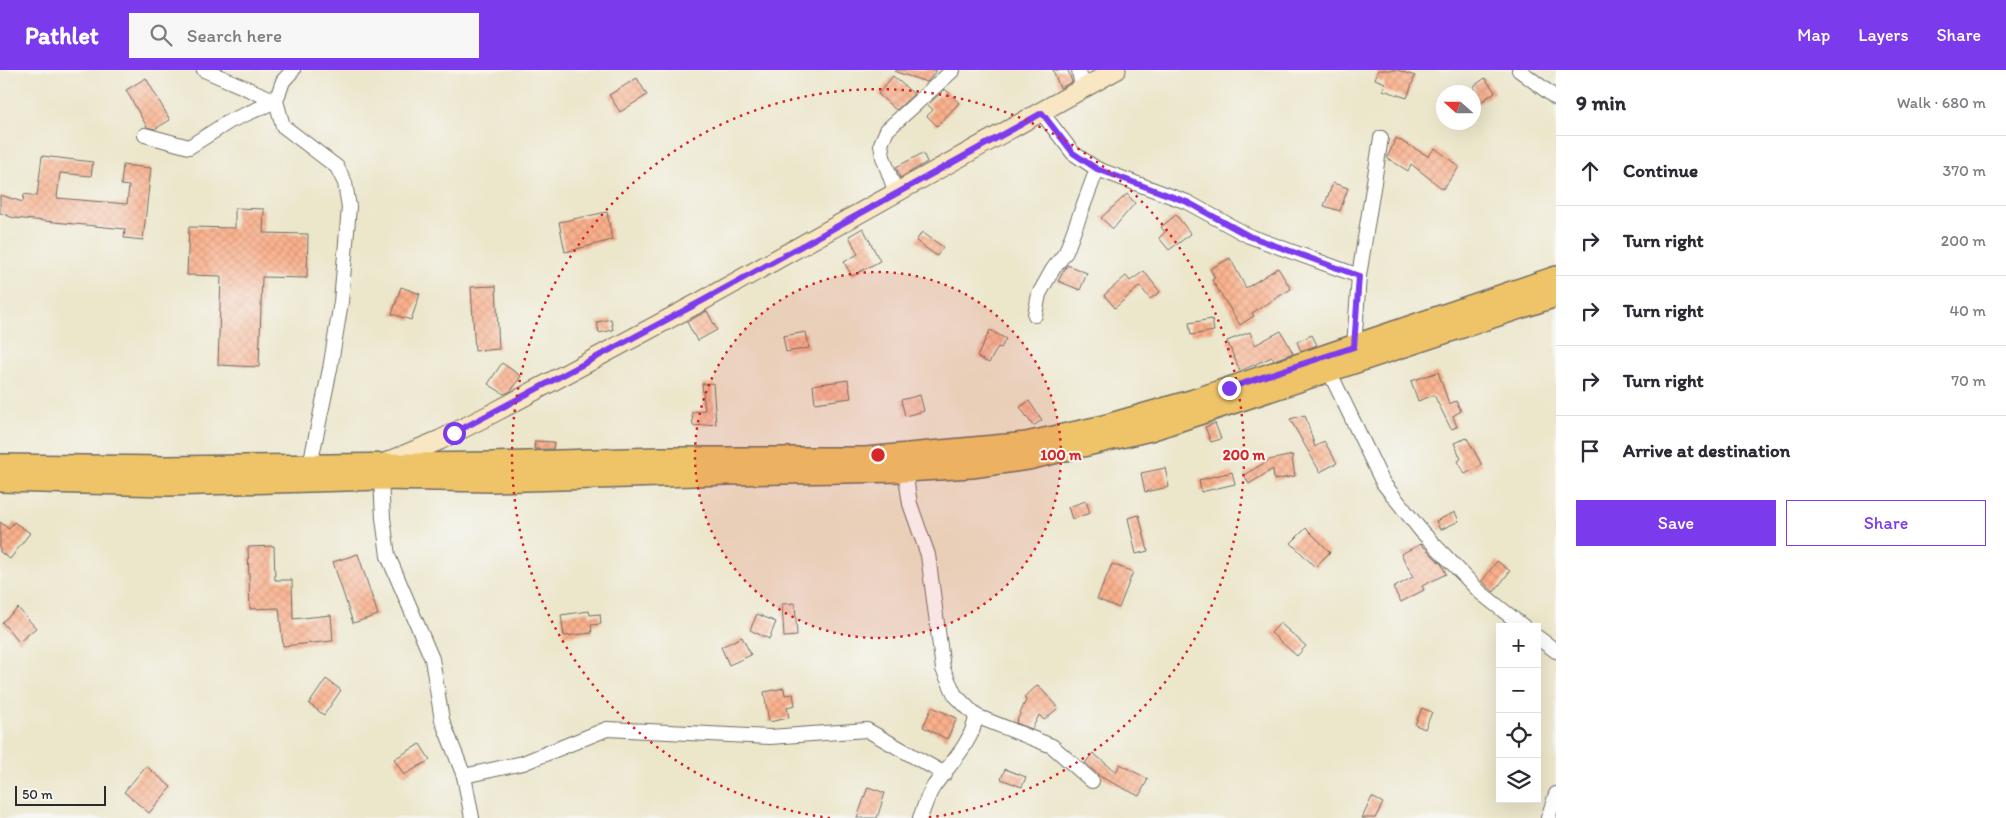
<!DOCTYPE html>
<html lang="en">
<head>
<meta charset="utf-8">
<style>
  body { margin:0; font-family:Itim,sans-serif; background:#f7f7f7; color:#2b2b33 }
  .controls { position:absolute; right:15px; bottom:15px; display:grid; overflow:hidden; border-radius:0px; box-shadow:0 5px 20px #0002 }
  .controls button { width:45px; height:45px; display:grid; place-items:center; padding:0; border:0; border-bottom:1px solid #e1e1e2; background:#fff; color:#2b2b33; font:25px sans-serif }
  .compass { position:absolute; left:1436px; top:15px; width:45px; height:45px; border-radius:50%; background:#fff; box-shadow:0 5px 20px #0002; rotate:291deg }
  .scale { position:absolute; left:15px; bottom:12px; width:91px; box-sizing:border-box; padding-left:5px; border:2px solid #2b2b2b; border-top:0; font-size:14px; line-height:18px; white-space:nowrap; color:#2b2b2b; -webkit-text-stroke:4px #f6f6f2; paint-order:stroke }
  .stop { position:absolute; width:15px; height:15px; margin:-11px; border:4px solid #7c3aed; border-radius:50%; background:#fff }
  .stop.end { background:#7c3aed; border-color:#fff; box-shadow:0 1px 5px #0008 }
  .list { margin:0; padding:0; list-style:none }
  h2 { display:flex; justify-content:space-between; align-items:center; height:65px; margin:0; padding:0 20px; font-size:21px }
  h2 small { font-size:16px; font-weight:400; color:#7c7c81 }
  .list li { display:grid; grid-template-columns:32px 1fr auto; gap:15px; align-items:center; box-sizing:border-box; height:70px; padding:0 20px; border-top:1px solid #e1e1e2 }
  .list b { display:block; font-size:19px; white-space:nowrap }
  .list em { font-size:16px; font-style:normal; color:#7c7c81 }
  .actions { display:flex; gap:10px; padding:15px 20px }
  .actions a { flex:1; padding:11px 0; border:1px solid #7c3aed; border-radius:0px; text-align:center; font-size:18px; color:#7c3aed }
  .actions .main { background:#7c3aed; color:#fff }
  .icon { flex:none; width:28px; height:28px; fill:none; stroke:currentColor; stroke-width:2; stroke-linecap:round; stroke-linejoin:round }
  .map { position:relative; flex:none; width:1556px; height:748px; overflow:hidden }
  header { display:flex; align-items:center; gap:30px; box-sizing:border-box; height:70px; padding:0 25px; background:#7c3aed; color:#fff }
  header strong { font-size:24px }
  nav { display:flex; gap:28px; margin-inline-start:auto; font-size:18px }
  .search { width:350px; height:45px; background:#f7f7f7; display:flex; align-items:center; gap:12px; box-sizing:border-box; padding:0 18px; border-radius:0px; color:#7c7c81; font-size:19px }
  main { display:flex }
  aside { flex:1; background:#fff }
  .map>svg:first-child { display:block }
</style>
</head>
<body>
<header>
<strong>Pathlet</strong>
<div class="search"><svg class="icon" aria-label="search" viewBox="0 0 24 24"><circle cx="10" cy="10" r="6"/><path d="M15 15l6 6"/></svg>Search here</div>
<nav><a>Map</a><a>Layers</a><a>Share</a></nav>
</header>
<main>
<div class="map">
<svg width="1556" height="748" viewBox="0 0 1556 748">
  <defs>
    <pattern id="building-cross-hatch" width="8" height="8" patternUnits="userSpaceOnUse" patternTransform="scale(1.25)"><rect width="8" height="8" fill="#fbb08c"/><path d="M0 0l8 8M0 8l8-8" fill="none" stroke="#d79879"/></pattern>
  </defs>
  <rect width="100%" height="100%" fill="#f6f6f2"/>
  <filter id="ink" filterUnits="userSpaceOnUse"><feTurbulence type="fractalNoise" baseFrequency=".02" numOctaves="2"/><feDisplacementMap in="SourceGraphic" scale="10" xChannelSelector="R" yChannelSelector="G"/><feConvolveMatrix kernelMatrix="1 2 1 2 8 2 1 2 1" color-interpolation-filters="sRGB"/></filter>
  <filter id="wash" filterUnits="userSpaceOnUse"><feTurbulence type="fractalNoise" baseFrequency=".0096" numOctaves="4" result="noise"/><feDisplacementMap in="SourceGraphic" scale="20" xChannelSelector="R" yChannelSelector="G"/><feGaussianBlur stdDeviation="1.12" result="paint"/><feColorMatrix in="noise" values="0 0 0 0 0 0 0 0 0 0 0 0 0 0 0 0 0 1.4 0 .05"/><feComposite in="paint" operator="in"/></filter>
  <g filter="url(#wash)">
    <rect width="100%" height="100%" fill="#ece6cb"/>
    <g id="blocks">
      <g fill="url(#building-cross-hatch)">
        <path d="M896,0H937L927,12L896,2Z"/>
        <path d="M1053,0H1068L1072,12L1060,18Z"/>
        <path d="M1378,0H1397L1415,6L1407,28L1383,20L1385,13L1375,9Z"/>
        <path d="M893,6L914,24L896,40L878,24Z"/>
        <path d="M146,8L170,50L155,59L147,57L126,20Z"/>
        <path d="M637,8L647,25L620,42L609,25Z"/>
        <path d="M1485,8L1495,22L1474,37V16Z"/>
        <path d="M945,19L959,33L937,56L927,46L933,40L928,35Z"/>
        <path d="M1396,68L1428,86L1435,78L1459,97L1443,119L1411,94L1408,101L1387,88Z"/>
        <path d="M923,83L927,92L900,108L896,97Z"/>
        <path d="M42,86L93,92L91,106L60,103L57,128L127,134L129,116L121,115L123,95L151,98L143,170L124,168L125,159L14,148L0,143V125L23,132L24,124L37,126Z"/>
        <path d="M1333,113L1348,118L1340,141L1324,136Z"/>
        <path d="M1127,124L1135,133L1113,159L1101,148Z"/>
        <path d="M235,138L264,139L263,163L308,164L307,208L262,207L259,297L218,295L221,206L187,205L189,157L235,158Z"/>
        <path d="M607,142L612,170L565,182L559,152Z"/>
        <path d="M1176,145L1191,164L1169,180L1159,168L1165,162L1161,157Z"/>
        <path d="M863,158L880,191L852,206L844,192L858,184L849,166Z"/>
        <path d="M922,162L943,177L937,186L916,171Z"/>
        <path d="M1230,188L1246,218L1278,198L1291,219L1252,243L1254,246L1240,255L1212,210L1215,208L1210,199Z"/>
        <path d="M1067,195L1087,203L1080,220L1058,211Z"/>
        <path d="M1144,201L1160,222L1150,229L1140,216L1115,238L1104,225L1126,206L1130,211Z"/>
        <path d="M496,216L499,279L475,281L471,217Z"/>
        <path d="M401,217L420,224L411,250L392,244Z"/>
        <path d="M707,241L717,260L697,271L687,252Z"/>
        <path d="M611,249L613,260L599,263L597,252Z"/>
        <path d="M1212,249L1214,261L1191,265L1189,253Z"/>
        <path d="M990,260L1006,269L1001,278L998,277L989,293L977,287Z"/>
        <path d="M1281,261L1293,283L1274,290L1272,287L1240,301L1227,271L1250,262L1255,275Z"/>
        <path d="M806,262L809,278L786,282L783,266Z"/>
        <path d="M1312,265L1317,275L1301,281L1297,272Z"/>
        <path d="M502,293L521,306L511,321L504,324L488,314Z"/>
        <path d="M1438,302L1449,334L1456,331L1461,341L1453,346L1457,357L1451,359L1434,325L1418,331L1411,311Z"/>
        <path d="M848,310L851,328L815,333L813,315Z"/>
        <path d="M713,313L716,354L693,356L692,342L705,340L702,314Z"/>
        <path d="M920,325L924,341L905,346L901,330Z"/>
        <path d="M1029,331L1042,350L1033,356L1020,337Z"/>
        <path d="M1305,345L1315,377L1324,371L1337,393L1320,402L1290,349Z"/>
        <path d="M1215,353L1221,369L1211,372L1205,357Z"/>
        <path d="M1467,368L1482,395L1465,404L1458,391L1461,389L1454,373Z"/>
        <path d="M535,371L554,372L553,379H534Z"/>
        <path d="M1293,385L1292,388L1295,406L1274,410L1273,399L1249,414L1244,405L1269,390Z"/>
        <path d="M1165,398L1169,417L1145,422L1141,403Z"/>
        <path d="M1232,402L1235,414L1201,422L1199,410Z"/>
        <path d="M1086,431L1090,443L1072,449L1068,437Z"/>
        <path d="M1455,442L1459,451L1440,460L1436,451Z"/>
        <path d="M1139,445L1148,481L1136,484L1128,448Z"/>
        <path d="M0,452L9,459L14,452L30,463L10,489L0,482Z"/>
        <path d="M1306,458L1330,482L1315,497L1291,473Z"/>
        <path d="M1421,474L1442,495L1446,504L1422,516L1424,520L1401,532L1393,518L1413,507L1401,484Z"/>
        <path d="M274,476L275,510H292L293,549L331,545L333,571L283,576L279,538L250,539L248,477Z"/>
        <path d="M358,484L378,545L353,553L333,492Z"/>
        <path d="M1497,491L1510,501L1494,522L1482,511Z"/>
        <path d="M1112,494L1133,502L1119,538L1097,529Z"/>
        <path d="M795,533L797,566L784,567L782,534Z"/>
        <path d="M18,538L36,558L19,572L2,552Z"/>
        <path d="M589,541L590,545L600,544L601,554L591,555L592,563L564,566L561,545Z"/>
        <path d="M757,544L776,552L769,569L750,560Z"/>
        <path d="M1280,553L1306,576L1297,586L1271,563Z"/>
        <path d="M742,567L751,585L729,595L721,577Z"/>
        <path d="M326,609L341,620L324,645L309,634Z"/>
        <path d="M1038,615L1058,638L1044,650L1039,645L1032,659L1016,653L1026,630L1024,627Z"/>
        <path d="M784,618L785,625L793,624L795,635L787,637L789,648L769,652L764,622Z"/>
        <path d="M932,637L957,648L947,669L923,657Z"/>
        <path d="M1422,638L1432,642L1425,659L1415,655Z"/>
        <path d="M420,674L430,690L404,705L394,689Z"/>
        <path d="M1093,683L1116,702L1120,694L1148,709L1139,726L1101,707L1085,693Z"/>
        <path d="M146,696L171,717L149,743L124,722Z"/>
        <path d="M1005,699L1026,707L1022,717L1001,709Z"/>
        <path d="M868,717L885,723L877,748H857Z"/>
        <path d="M1372,727L1383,733L1375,748H1362Z"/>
      </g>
    </g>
  </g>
  <g filter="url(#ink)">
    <use href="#blocks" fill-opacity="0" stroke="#6f6c63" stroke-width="1"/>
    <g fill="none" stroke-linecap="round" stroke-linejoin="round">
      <g stroke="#6f6c63" stroke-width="16">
        <g id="minor">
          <path d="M204,0L276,31"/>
          <path d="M293,0L283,11L276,31L283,56L337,97L345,113L349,137L341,232L330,299L310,395"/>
          <path d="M1079,0L1082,17"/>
          <path d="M1519,0L1556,28"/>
          <path d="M1042,43L1073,83L1097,99L1187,132L1249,166L1359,206"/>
          <path d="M145,65L189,77L230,51L276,31"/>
          <path d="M896,123L883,87L881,74L887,60L953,0"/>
          <path d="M1035,245L1039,224L1053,199L1066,182L1097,99"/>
          <path d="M1354,277L1359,206L1381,68"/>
          <path d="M1329,301L1383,413L1422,462L1481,523L1524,557"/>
          <path d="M905,401L910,434L928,485L943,599L955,625L976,646C973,672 949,695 934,716C928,724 924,738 920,748"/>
          <path d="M381,409L383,448L388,486L432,589L442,650L464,706L472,748"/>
          <path d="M1537,567L1556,581"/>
          <path d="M976,646L1052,676L1092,711"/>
          <path d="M464,706L523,693L607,659L770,667L867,660L945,704"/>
          <path d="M1548,748L1556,724"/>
        </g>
      </g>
      <g stroke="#6f6c63" stroke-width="21">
        <path id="secondary" d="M385,393L440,370L495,342L702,231L1116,0"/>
      </g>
      <g stroke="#6f6c63" stroke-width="24">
        <g id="primary">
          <path d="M0,395L168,397L491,393L659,388H865L1026,373L1100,357L1194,330L1556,207"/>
          <path d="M0,411L168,415L381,409L491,411L728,404L905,401L972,397L1028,389L1150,360L1556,226"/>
        </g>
      </g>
      <use href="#minor" stroke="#fff" stroke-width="14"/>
      <use href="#secondary" stroke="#f9e7c3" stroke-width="19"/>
      <use href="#primary" stroke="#efc469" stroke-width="21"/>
    </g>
  </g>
  <g fill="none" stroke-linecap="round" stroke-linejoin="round" filter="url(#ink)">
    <path stroke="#7c3aed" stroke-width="6" d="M454,363L702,231L1042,43L1073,83L1097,99L1187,132L1249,166L1359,206L1354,277L1229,318"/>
  </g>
  <circle cx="878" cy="385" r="183" fill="#d62828" fill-opacity=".12"/>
  <g fill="none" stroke="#d62828" stroke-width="2.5" stroke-dasharray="2.5 5">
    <circle cx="878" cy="385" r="183"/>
    <path d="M830 748A366 366 0 1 1 926 748"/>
  </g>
  <circle cx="878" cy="385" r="8" fill="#d62828" stroke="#f6f6f2" stroke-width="2.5"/>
  <g font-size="15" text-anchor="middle" font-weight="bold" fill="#d62828" stroke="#f6f6f2" stroke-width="4" stroke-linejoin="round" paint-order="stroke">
    <text x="1061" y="390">100 m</text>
    <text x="1244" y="390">200 m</text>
  </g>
</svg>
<div class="controls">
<button>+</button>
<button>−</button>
<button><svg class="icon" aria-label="locate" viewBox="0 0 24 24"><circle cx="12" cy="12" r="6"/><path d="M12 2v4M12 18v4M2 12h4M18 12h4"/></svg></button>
<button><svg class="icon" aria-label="layers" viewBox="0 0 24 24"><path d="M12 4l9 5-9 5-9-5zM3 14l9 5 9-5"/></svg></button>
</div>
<svg class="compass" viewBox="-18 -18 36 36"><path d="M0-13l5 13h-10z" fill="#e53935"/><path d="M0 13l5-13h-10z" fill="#7c7c81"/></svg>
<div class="scale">50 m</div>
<div class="stop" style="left:454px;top:363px"></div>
<div class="stop end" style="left:1229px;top:318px"></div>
</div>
<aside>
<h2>9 min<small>Walk · 680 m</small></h2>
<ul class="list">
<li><svg class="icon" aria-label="ahead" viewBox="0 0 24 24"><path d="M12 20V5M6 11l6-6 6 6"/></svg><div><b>Continue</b></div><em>370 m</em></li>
<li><svg class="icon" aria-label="right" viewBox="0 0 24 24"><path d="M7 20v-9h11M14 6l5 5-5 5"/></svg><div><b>Turn right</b></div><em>200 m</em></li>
<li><svg class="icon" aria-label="right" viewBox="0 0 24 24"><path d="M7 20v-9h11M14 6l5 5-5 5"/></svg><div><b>Turn right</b></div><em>40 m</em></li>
<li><svg class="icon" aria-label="right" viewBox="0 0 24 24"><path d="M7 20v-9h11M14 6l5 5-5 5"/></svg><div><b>Turn right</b></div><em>70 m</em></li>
<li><svg class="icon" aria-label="arrive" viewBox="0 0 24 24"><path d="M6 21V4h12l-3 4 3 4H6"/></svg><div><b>Arrive at destination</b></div></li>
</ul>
<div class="actions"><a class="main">Save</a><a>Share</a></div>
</aside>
</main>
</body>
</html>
